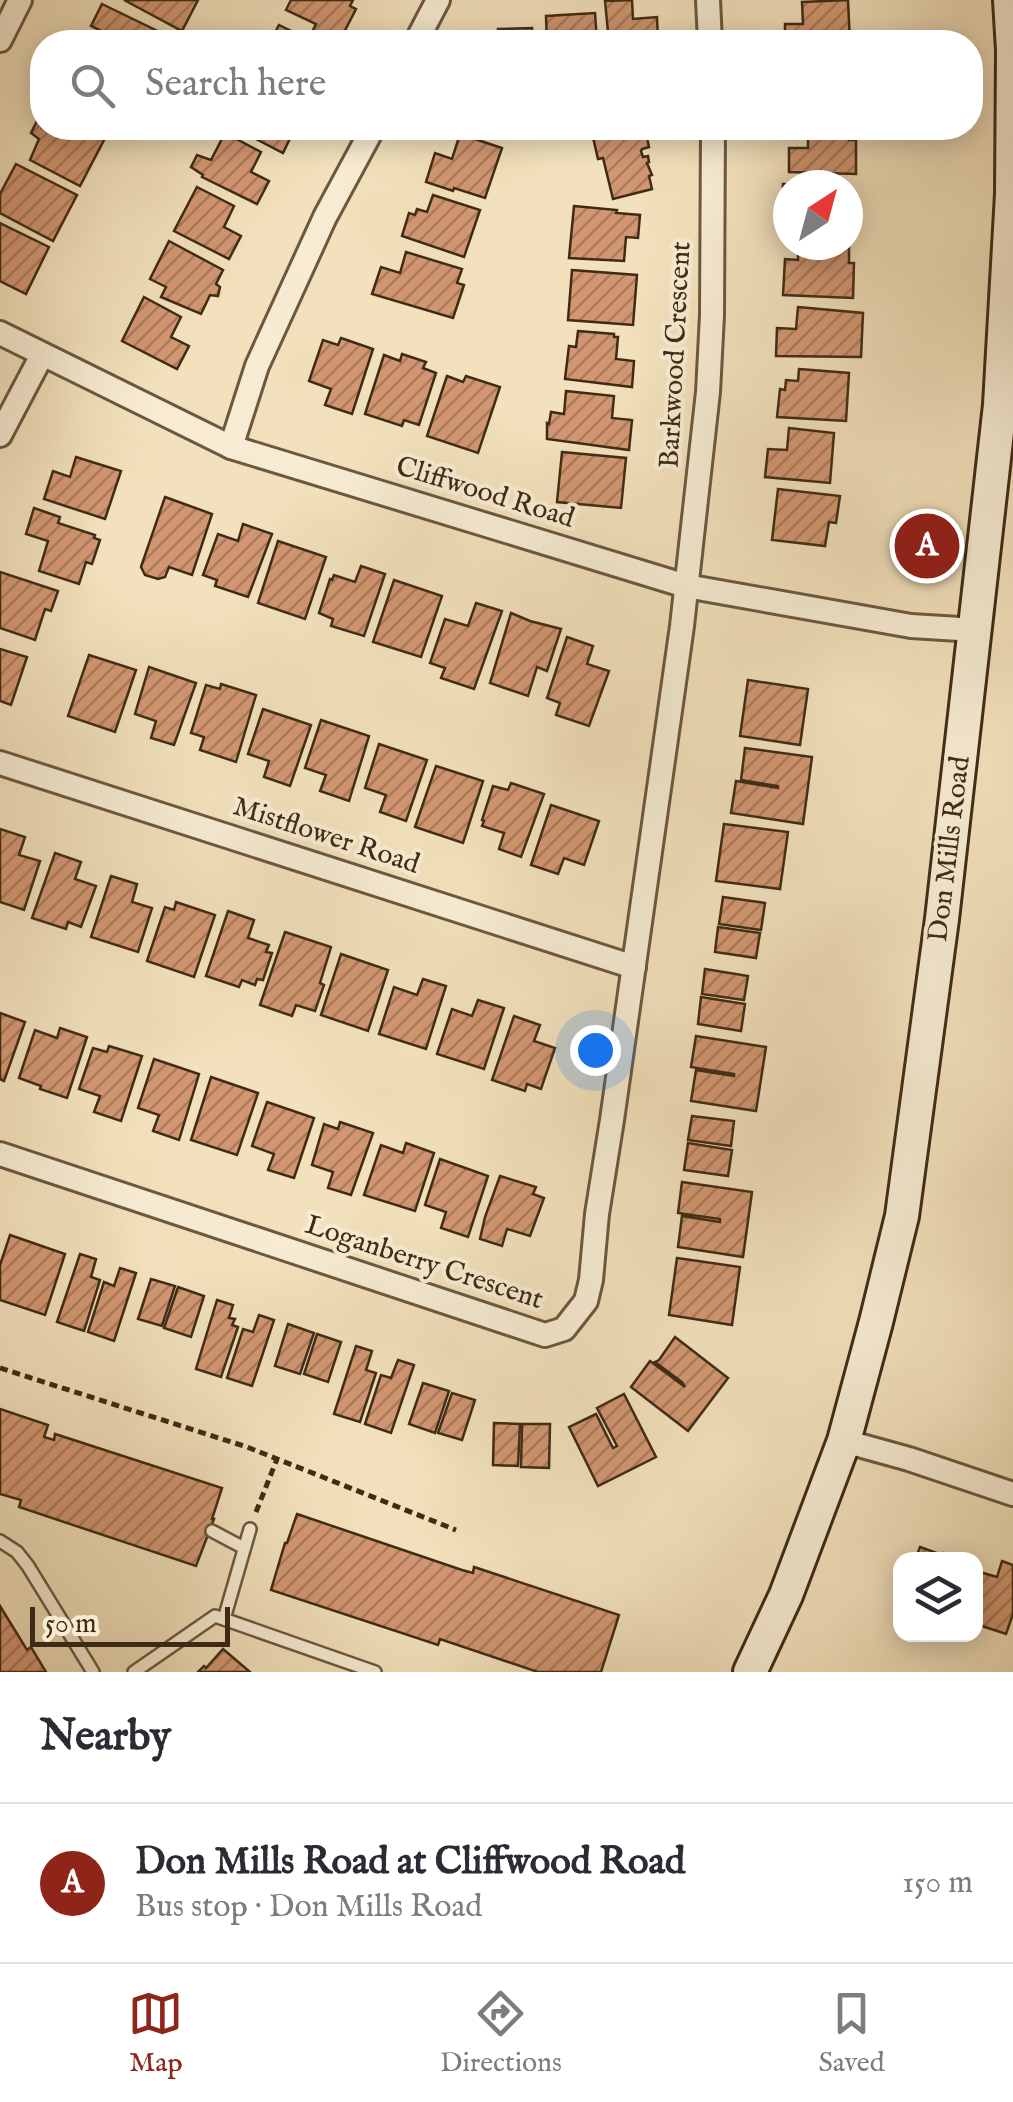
<!DOCTYPE html>
<html lang="en">
<head>
<meta charset="utf-8">
<style>
  body { margin:0; font-family:"IM FELL English",serif; background:#f2f2f3; color:#2b2b33 }
  .controls { position:absolute; right:30px; bottom:30px; display:grid; overflow:hidden; border-radius:20px; box-shadow:0 5px 25px #0003 }
  .controls button { width:90px; height:90px; display:grid; place-items:center; padding:0; border:0; border-bottom:2px solid #e1e1e2; background:#fff; color:#2b2b33; font:50px sans-serif }
  .compass { position:absolute; left:773px; top:170px; width:90px; height:90px; border-radius:50%; background:#fff; box-shadow:0 5px 25px #0003; rotate:36deg }
  .scale { position:absolute; left:30px; bottom:25px; width:200px; box-sizing:border-box; padding-left:10px; border:5px solid #3f2b15; border-top:0; font-size:28px; line-height:35px; white-space:nowrap; color:#3f2b15; -webkit-text-stroke:8px #f7ecd3; paint-order:stroke }
  .you { position:absolute; left:595px; top:1050px; width:35px; height:35px; margin:-25px; border:8px solid #fff; border-radius:50%; background:#1a73e8; box-shadow:0 0 0 15px #1a73e833 }
  .badge { display:grid; place-items:center; width:65px; height:65px; border-radius:50%; background:#8f2418; color:#fff; font-size:32px; font-weight:700 }
  .pin { position:absolute; translate:-50% -50%; border:5px solid #fff; box-shadow:0 2px 10px #0006 }
  .list { margin:0; padding:0; list-style:none }
  h2 { display:flex; justify-content:space-between; align-items:center; height:130px; margin:0; padding:0 40px; font-size:42px }
  h2 small { font-size:32px; font-weight:400; color:#7c7c81 }
  .list li { display:grid; grid-template-columns:65px 1fr auto; gap:30px; align-items:center; box-sizing:border-box; height:160px; padding:0 40px; border-top:2px solid #e1e1e2 }
  .list b { display:block; font-size:38px; white-space:nowrap }
  .list p { margin:0; font-size:32px; white-space:nowrap; color:#7c7c81 }
  .list em { font-size:32px; font-style:normal; color:#7c7c81 }
  .icon { flex:none; width:55px; height:55px; fill:none; stroke:currentColor; stroke-width:2; stroke-linecap:round; stroke-linejoin:round }
  .map { position:relative; flex:none; width:1013px; height:1672px; overflow:hidden }
  .search { position:absolute; background:#fff; box-shadow:0 5px 25px #0003; left:30px; right:30px; top:30px; height:110px; display:flex; align-items:center; gap:25px; box-sizing:border-box; padding:0 35px; border-radius:40px; color:#7c7c81; font-size:38px }
  .sheet { height:290px; background:#fff }
  nav { display:flex; justify-content:space-around; align-items:center; box-sizing:border-box; height:140px; border-top:2px solid #e1e1e2; background:#fff; font-size:28px; color:#7c7c81 }
  nav a { display:grid; justify-items:center; gap:5px }
  nav .on { color:#8f2418 }
  .map>svg:first-child { display:block }
</style>
</head>
<body>
<div class="map">
<svg width="1013" height="1672" viewBox="0 0 1013 1672">
  <defs>
    <pattern id="building-hatch" width="6" height="6" patternUnits="userSpaceOnUse" patternTransform="scale(2.5)"><rect width="6" height="6" fill="#d29772"/><path d="M-1 1l2-2M0 6l6-6M5 7l2-2" fill="none" stroke="#ac7b5c"/></pattern>
  </defs>
  <rect width="100%" height="100%" fill="#f2e1bc"/>
  <filter id="stains"><feTurbulence type="fractalNoise" baseFrequency=".002" numOctaves="4"/><feColorMatrix values="0 0 0 0 .2 0 0 0 0 .09 0 0 0 0 .02 0 0 0 .5 -.17"/></filter>
  <radialGradient id="worn" r=".72"><stop offset=".6" stop-color="#630" stop-opacity="0"/><stop offset="1" stop-color="#630" stop-opacity=".3"/></radialGradient>
  <g fill="url(#building-hatch)" stroke="#3f2b15" stroke-width="2.5">
    <path d="M124,0H198L182,31Z"/>
    <path d="M291,0H353L350,6L356,9L339,42H334L312,32L316,24L286,10Z"/>
    <path d="M632,0L633,19L657,17L658,42H609L605,1Z"/>
    <path d="M848,0L850,42H785V24H803L802,2Z"/>
    <path d="M102,4L168,36L165,42H109L112,36L91,26Z"/>
    <path d="M595,13L597,42H547L546,16Z"/>
    <path d="M279,25L312,41L315,42H270Z"/>
    <path d="M532,28V34H536V42H482V36H498V29Z"/>
    <path d="M42,111V128H80L104,140L80,186L30,160L39,139L31,133Z"/>
    <path d="M254,128H295L283,153L256,139L260,131Z"/>
    <path d="M614,128H645L649,147L642,149L641,151L643,157L648,156L649,162L647,163L652,175L649,176L652,189L613,199L603,158L598,159L592,133Z"/>
    <path d="M808,128H849V140H856V174L789,172V148H808Z"/>
    <path d="M225,133L261,152L251,172L269,181L257,204L202,177L203,175L191,167L197,155L211,160Z"/>
    <path d="M460,134L502,148L485,198L454,188L453,191L426,182L435,153L452,159Z"/>
    <path d="M16,164L77,195L53,241L0,213V194Z"/>
    <path d="M783,184L803,185H788V234H781Z"/>
    <path d="M197,187L234,206L224,227L241,236L229,259L174,231Z"/>
    <path d="M433,195L480,210L464,257L402,236L409,213L415,215L417,209L427,212Z"/>
    <path d="M574,206L617,210L616,213L640,215L638,238L626,237L624,261L569,258Z"/>
    <path d="M0,223L49,247L26,294L0,281Z"/>
    <path d="M169,241L223,270L216,284L220,287L218,296L210,295L201,314L161,297L166,287L150,279Z"/>
    <path d="M798,246L849,247V263H854L853,298L783,295L785,259L798,260Z"/>
    <path d="M406,252L462,269L457,283L464,285L453,318L372,294L381,267L400,273Z"/>
    <path d="M572,270L637,275L633,325L568,320Z"/>
    <path d="M144,297L181,317L171,337L189,346L177,369L122,341Z"/>
    <path d="M798,307L863,313L861,357L776,356L777,328L796,329Z"/>
    <path d="M578,331L614,334V337H618L616,359L634,361L632,387L565,379L569,346L576,347Z"/>
    <path d="M341,338L373,349L352,414L325,405L331,389L309,381L323,340L338,345Z"/>
    <path d="M402,354L426,362L423,368L436,373L419,425L404,420L402,426L365,414L384,355L400,361Z"/>
    <path d="M799,369L849,373L846,421L777,417L780,389L785,390L786,380L798,381Z"/>
    <path d="M447,376L463,382L466,376L500,387L478,453L427,436Z"/>
    <path d="M566,391L614,396L612,418L632,420L629,450L547,439V423L549,424L551,412L564,414Z"/>
    <path d="M789,428L834,433L830,483L765,477L768,449L787,450Z"/>
    <path d="M562,452L626,458L621,508L557,502Z"/>
    <path d="M76,457L121,471L105,519L44,499L53,471L70,477Z"/>
    <path d="M778,489L840,496L836,523L829,522L825,546L772,540Z"/>
    <path d="M165,497L212,514L192,575L169,567L165,577L158,579L145,575L141,567Z"/>
    <path d="M34,508L60,517L58,523L95,535L94,538L100,540L92,564L86,562L79,584L39,571L48,541L26,534Z"/>
    <path d="M243,524L272,534L248,597L215,586L217,580L203,575L218,534L238,541Z"/>
    <path d="M278,541L326,557L305,619L258,603Z"/>
    <path d="M361,566L385,574L364,636L331,626L333,619L319,613L330,579L332,580L334,575L355,582Z"/>
    <path d="M0,572L58,591L51,611L45,609L35,640L0,628Z"/>
    <path d="M394,580L442,596L421,657L373,642Z"/>
    <path d="M476,603L502,611L474,689L441,678L445,668L430,663L445,619L468,626Z"/>
    <path d="M511,613L530,621L561,629L547,671L537,667L528,696L490,683Z"/>
    <path d="M567,637L593,646L587,664L609,671L589,726L556,715L560,703L547,698Z"/>
    <path d="M0,649L27,657L11,705L0,701Z"/>
    <path d="M89,655L136,670L115,732L68,716Z"/>
    <path d="M149,667L196,683L174,745L151,738L156,721L135,714Z"/>
    <path d="M748,680L808,689L800,745L740,736Z"/>
    <path d="M221,684L256,695L236,762L200,750L204,737L191,733L206,685L220,689Z"/>
    <path d="M263,709L311,725L290,786L264,777L269,761L248,754Z"/>
    <path d="M321,720L369,736L349,801L320,791L326,775L305,768Z"/>
    <path d="M379,744L427,760L406,821L380,812L386,795L365,788Z"/>
    <path d="M745,748L812,757L803,824L731,813L736,781L778,788V786L741,780Z"/>
    <path d="M436,766L483,781L463,843L415,827Z"/>
    <path d="M511,783L544,794L521,857L499,849L504,833L482,826L484,821L482,820L493,786L508,790Z"/>
    <path d="M551,805L599,821L584,865L564,858L558,874L531,865Z"/>
    <path d="M724,824L788,832L780,889L716,881Z"/>
    <path d="M0,829L25,837L19,855L40,861L24,910L0,902Z"/>
    <path d="M55,853L81,862L75,879L96,886L81,927L68,922L66,929L32,918Z"/>
    <path d="M111,876L137,884L132,902L152,908L138,952L91,937Z"/>
    <path d="M723,897L765,903L761,930L719,924Z"/>
    <path d="M176,902L215,915L194,977L147,961L165,907L174,910Z"/>
    <path d="M228,911L254,920L248,938L269,945L266,952L272,953L263,980L257,979L255,985L242,980L239,987L206,976Z"/>
    <path d="M718,927L760,933L756,958L715,952Z"/>
    <path d="M285,932L331,947L320,983L324,985L315,1011L296,1005L292,1016L260,1005Z"/>
    <path d="M341,954L388,970L368,1031L321,1015Z"/>
    <path d="M705,969L748,976L744,1000L702,994Z"/>
    <path d="M423,979L446,986L426,1049L379,1034L394,987L417,995Z"/>
    <path d="M701,997L745,1004L741,1031L698,1024Z"/>
    <path d="M478,1000L504,1008L484,1069L437,1054L452,1009L472,1016Z"/>
    <path d="M0,1013L25,1022L4,1081L0,1079Z"/>
    <path d="M514,1016L540,1025L534,1041L555,1048L541,1089L527,1084L525,1091L492,1080Z"/>
    <path d="M60,1028L87,1037L67,1098L40,1089L41,1086L19,1078L35,1030L57,1038Z"/>
    <path d="M696,1036L766,1047L756,1111L691,1101L696,1070L734,1076V1074L691,1067Z"/>
    <path d="M109,1046L142,1056L121,1121L94,1112L100,1096L79,1089L93,1048L107,1052Z"/>
    <path d="M154,1059L199,1074L179,1140L153,1131L159,1115L138,1108Z"/>
    <path d="M211,1077L258,1093L237,1155L191,1140Z"/>
    <path d="M267,1102L314,1118L294,1178L268,1170L274,1154L252,1146Z"/>
    <path d="M692,1116L734,1121L731,1146L688,1140Z"/>
    <path d="M340,1122L373,1133L351,1195L328,1188L333,1172L312,1165L324,1124L338,1129Z"/>
    <path d="M406,1143L434,1153L415,1211L364,1195L381,1145L403,1153Z"/>
    <path d="M688,1143L732,1150L728,1176L684,1170Z"/>
    <path d="M440,1159L488,1176L468,1237L441,1228L446,1212L425,1205Z"/>
    <path d="M500,1176L536,1187L533,1194L544,1198L530,1236L507,1229L502,1246L480,1239L485,1217Z"/>
    <path d="M682,1182L752,1192L743,1257L678,1247L682,1216L720,1222V1219L678,1213Z"/>
    <path d="M10,1235L65,1254L45,1315L0,1300V1265Z"/>
    <path d="M80,1254L96,1259L91,1277L100,1280L84,1331L57,1322Z"/>
    <path d="M677,1258L740,1267L732,1325L669,1315Z"/>
    <path d="M120,1268L136,1273L114,1341L88,1332L104,1282L114,1286Z"/>
    <path d="M151,1279L175,1286L162,1326L138,1319Z"/>
    <path d="M178,1287L204,1296L191,1337L164,1328Z"/>
    <path d="M217,1300L233,1305L229,1318L235,1319L232,1325L238,1327L221,1377L196,1369Z"/>
    <path d="M259,1315L274,1320L252,1386L227,1378L243,1329L253,1332Z"/>
    <path d="M288,1324L314,1333L300,1374L275,1366Z"/>
    <path d="M317,1334L341,1342L328,1382L304,1374Z"/>
    <path d="M675,1337L728,1378L688,1431L631,1387L650,1361L685,1387L682,1382L655,1362L659,1360Z"/>
    <path d="M356,1346L372,1351L366,1370L376,1373L360,1422L334,1414Z"/>
    <path d="M398,1360L414,1365L391,1433L365,1424L381,1375L391,1378Z"/>
    <path d="M423,1383L449,1391L435,1433L409,1424Z"/>
    <path d="M452,1393L475,1400L462,1440L438,1433Z"/>
    <path d="M624,1394L656,1457L598,1486L569,1427L596,1414L613,1448L617,1446L597,1408Z"/>
    <path d="M0,1409L48,1425L44,1437L54,1440L55,1434L222,1488L212,1519H214L196,1566L19,1507L21,1500L0,1494Z"/>
    <path d="M494,1423L520,1424L518,1466L493,1465Z"/>
    <path d="M522,1424H550L549,1468L521,1467Z"/>
    <path d="M297,1514L462,1570L473,1573L474,1567L619,1615L601,1672H538L440,1639L438,1645L271,1590L285,1543H287Z"/>
    <path d="M920,1547L942,1555L943,1553L962,1560H915Z"/>
    <path d="M1002,1561L1013,1565V1614L1006,1634L976,1624V1571L997,1577Z"/>
    <path d="M0,1606L27,1650L31,1647L46,1672H0Z"/>
    <path d="M223,1649L250,1672H198L204,1666L206,1668Z"/>
  </g>
  <g fill="none" stroke-linecap="round" stroke-linejoin="round">
    <g stroke="#6c583f" stroke-width="16">
      <g id="lane">
        <path d="M212,1531L244,1548"/>
        <path d="M0,1541L17,1552L28,1566L93,1672"/>
        <path d="M224,1619L250,1529"/>
        <path d="M134,1672L215,1616L375,1672"/>
      </g>
    </g>
    <g stroke="#6c583f" stroke-width="28">
      <g id="street">
        <path d="M708,0L710,42"/>
        <path d="M0,40L20,0"/>
        <path d="M416,42L438,0"/>
        <path d="M0,333L231,447L686,586L911,626L976,630"/>
        <path d="M0,435L42,355"/>
        <path d="M231,447L257,366L325,217L373,128"/>
        <path d="M0,763L634,967"/>
        <path d="M0,1154L545,1335L564,1329L586,1301L591,1280L597,1214L612,1120L682,626L708,392L712,315L713,128"/>
        <path d="M844,1441L909,1459L1013,1494"/>
      </g>
    </g>
    <g stroke="#3f2b15" stroke-width="38">
      <path id="secondary" d="M750,1672L786,1595L844,1441L876,1322L902,1216L942,919L1000,405L1012,194L1013,50L1010,0"/>
    </g>
    <g stroke="#3f2b15" stroke-width="5" stroke-dasharray="8 5" stroke-linecap="butt">
      <path d="M0,1368L247,1447L456,1530"/>
      <path d="M256,1512L277,1459"/>
    </g>
    <use href="#lane" stroke="#f7ecd3" stroke-width="11"/>
    <use href="#street" stroke="#f7ecd3" stroke-width="22"/>
    <use href="#secondary" stroke="#f7ecd3" stroke-width="32"/>
  </g>
  <g text-anchor="middle" dominant-baseline="central" stroke-width="8" stroke-linejoin="round" paint-order="stroke">
    <g font-size="28" fill="#3f2b15" stroke="#f7ecd3">
      <text transform="translate(676 355) rotate(-87)">Barkwood Crescent</text>
      <text transform="translate(485 493) rotate(17)">Cliffwood Road</text>
      <text transform="translate(326 836) rotate(18)">Mistflower Road</text>
      <text transform="translate(950 849) rotate(-83)">Don Mills Road</text>
      <text transform="translate(424 1263) rotate(18)">Loganberry Crescent</text>
    </g>
  </g>
  <rect width="100%" height="100%" filter="url(#stains)"/>
  <rect width="100%" height="100%" fill="url(#worn)"/>
</svg>
<div class="controls">
<button><svg class="icon" aria-label="layers" viewBox="0 0 24 24"><path d="M12 4l9 5-9 5-9-5zM3 14l9 5 9-5"/></svg></button>
</div>
<svg class="compass" viewBox="-18 -18 36 36"><path d="M0-13l5 13h-10z" fill="#e53935"/><path d="M0 13l5-13h-10z" fill="#7c7c81"/></svg>
<div class="scale">50 m</div>
<div class="you"></div>
<div class="pin badge" style="left:927px;top:546px">A</div>
<div class="search"><svg class="icon" aria-label="search" viewBox="0 0 24 24"><circle cx="10" cy="10" r="6"/><path d="M15 15l6 6"/></svg>Search here</div>
</div>
<section class="sheet">
<h2>Nearby<small></small></h2>
<ul class="list">
<li><span class="badge">A</span><div><b>Don Mills Road at Cliffwood Road</b><p>Bus stop · Don Mills Road</p></div><em>150 m</em></li>
</ul>
</section>
<nav>
<a class="on"><svg class="icon" aria-label="map" viewBox="0 0 24 24"><path d="M3 6l6-2 6 2 6-2v14l-6 2-6-2-6 2zM9 4v14M15 6v14"/></svg>Map</a>
<a><svg class="icon" aria-label="directions" viewBox="0 0 24 24"><path d="M12 3l9 9-9 9-9-9zM9 14v-3h6M13 9l2 2-2 2"/></svg>Directions</a>
<a><svg class="icon" aria-label="saved" viewBox="0 0 24 24"><path d="M7 4h10v16l-5-4-5 4z"/></svg>Saved</a>
</nav>
</body>
</html>
